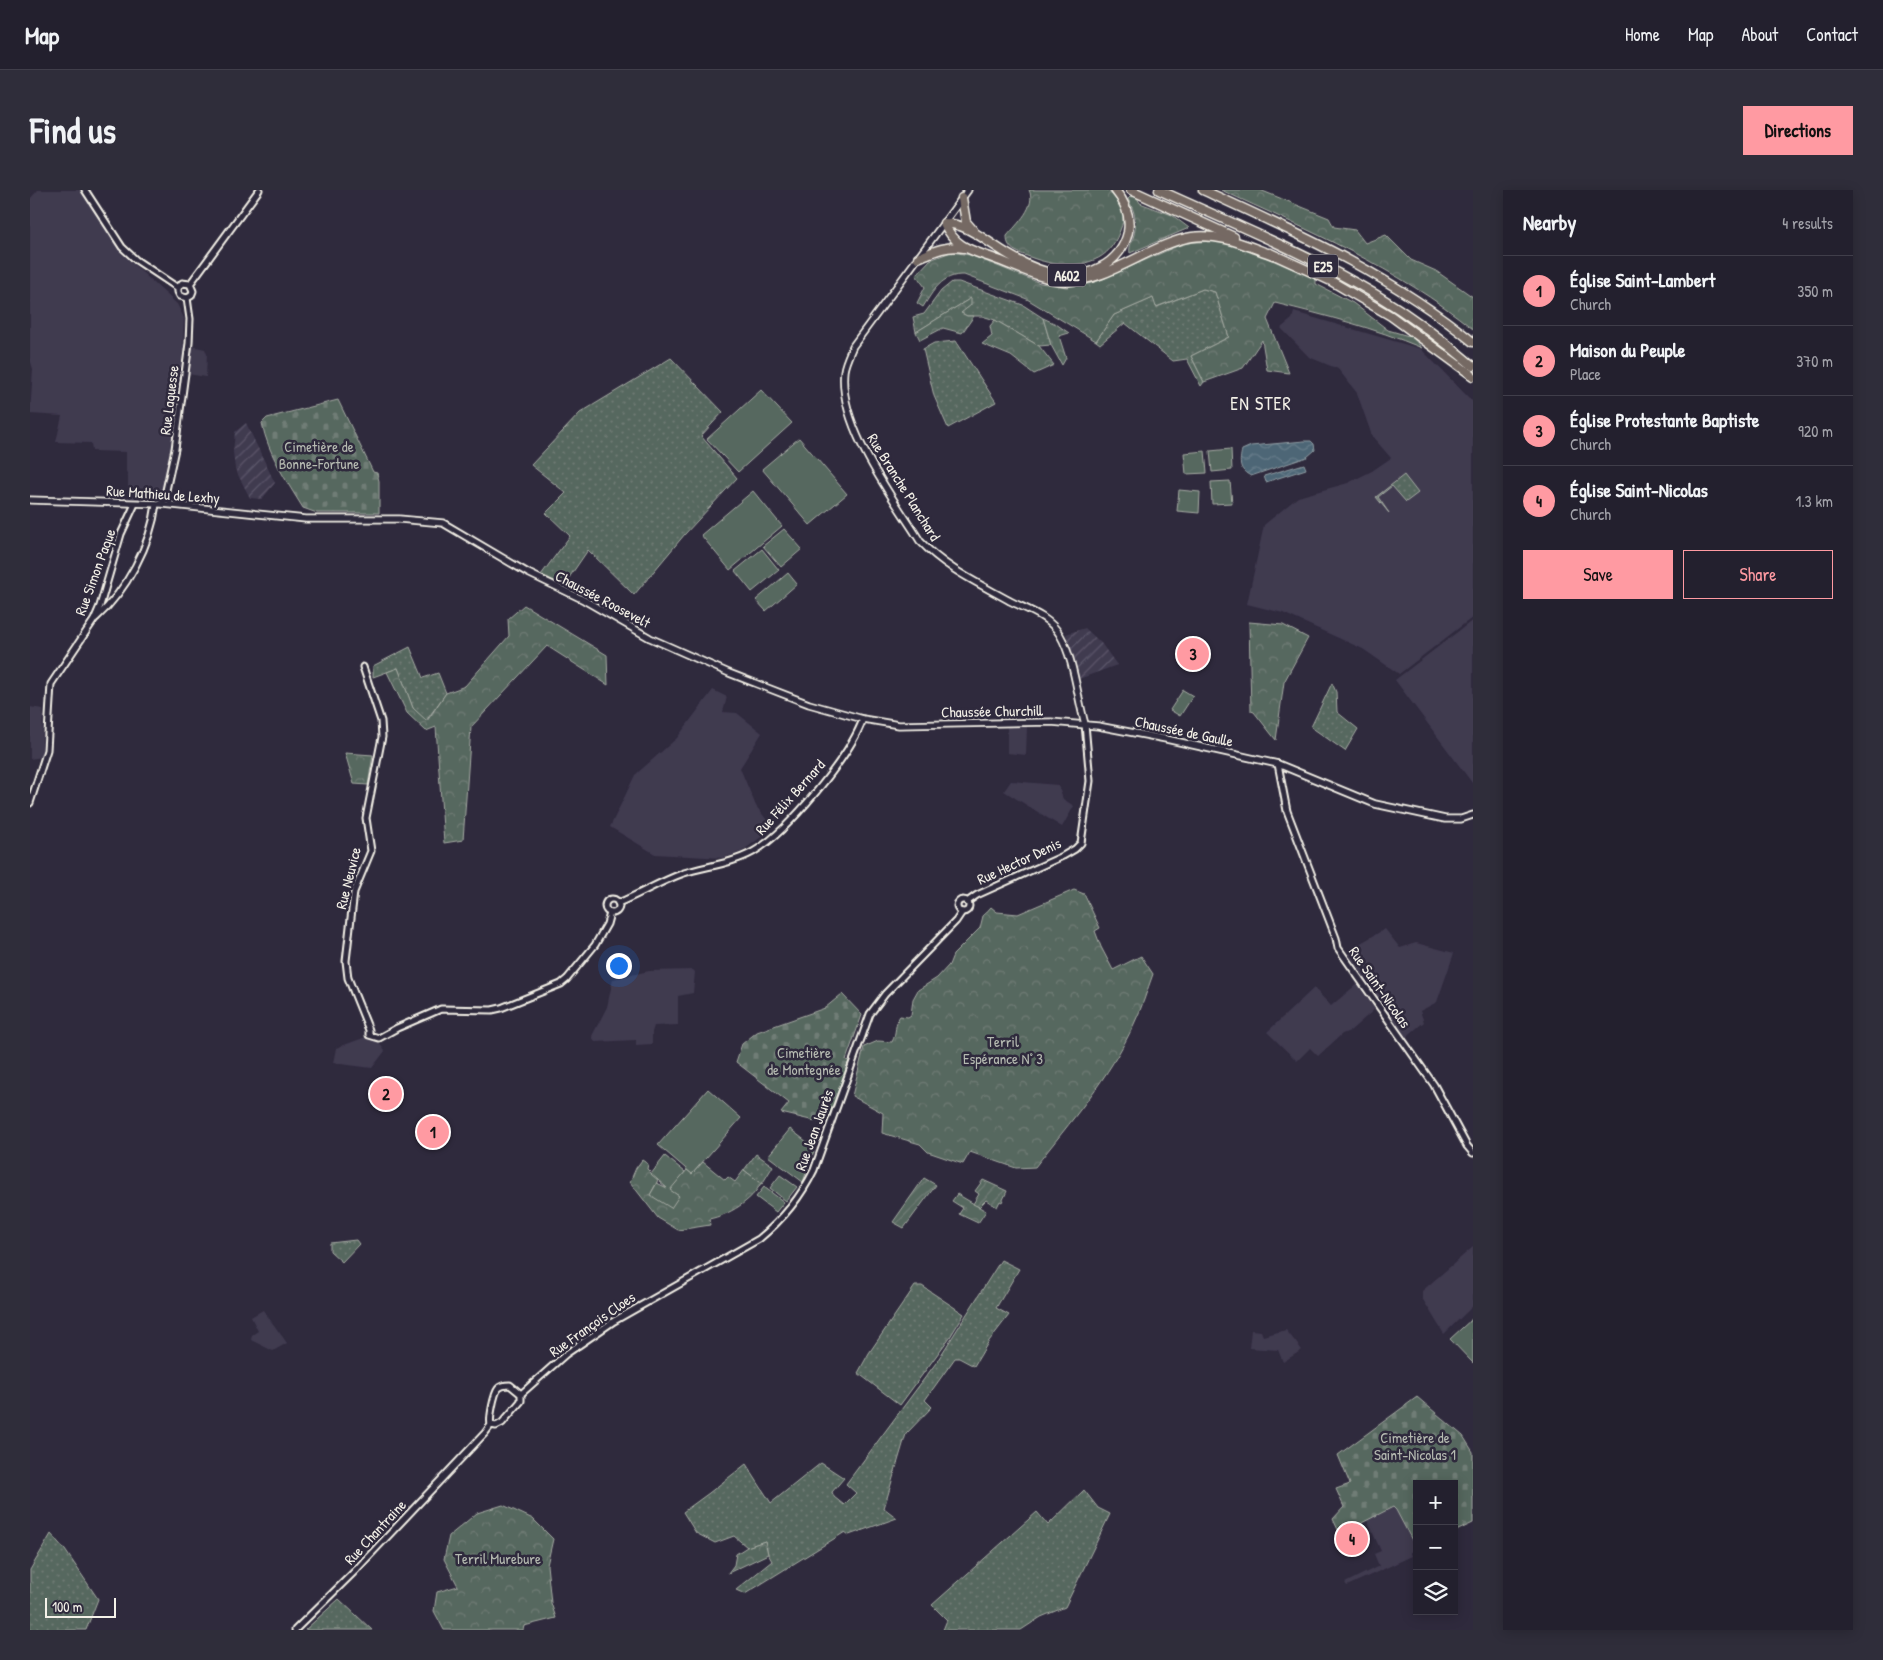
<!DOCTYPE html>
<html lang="en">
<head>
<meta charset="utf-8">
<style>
  body { margin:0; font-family:"Patrick Hand",sans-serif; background:#2f2d3a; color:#f1f3f6 }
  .controls { position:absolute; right:15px; bottom:15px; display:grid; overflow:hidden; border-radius:0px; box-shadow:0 2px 12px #0003 }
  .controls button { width:45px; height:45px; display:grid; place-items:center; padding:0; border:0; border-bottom:1px solid #403e4a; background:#23202e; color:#f1f3f6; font:25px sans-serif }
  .scale { position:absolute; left:15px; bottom:12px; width:71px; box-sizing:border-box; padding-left:5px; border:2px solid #f4f1e8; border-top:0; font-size:14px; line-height:18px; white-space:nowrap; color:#f4f1e8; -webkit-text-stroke:4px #2f2a3d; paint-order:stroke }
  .you { position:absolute; left:588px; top:775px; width:18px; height:18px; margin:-12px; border:4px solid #fff; border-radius:50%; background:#1a73e8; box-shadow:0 0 0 8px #1a73e833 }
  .badge { display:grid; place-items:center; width:32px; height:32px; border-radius:50%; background:#ff9aa2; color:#111; font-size:16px; font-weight:700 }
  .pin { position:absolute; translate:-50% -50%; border:2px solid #fff; box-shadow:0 1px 5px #0006 }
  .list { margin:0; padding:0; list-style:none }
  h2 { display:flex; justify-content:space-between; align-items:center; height:65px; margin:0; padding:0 20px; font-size:21px }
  h2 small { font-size:16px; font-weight:400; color:#a3a3aa }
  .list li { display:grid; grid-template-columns:32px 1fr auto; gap:15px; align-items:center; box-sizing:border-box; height:70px; padding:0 20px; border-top:1px solid #403e4a }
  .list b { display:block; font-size:19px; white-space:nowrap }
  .list p { margin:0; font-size:16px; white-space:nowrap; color:#a3a3aa }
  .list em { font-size:16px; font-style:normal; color:#a3a3aa }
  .actions { display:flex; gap:10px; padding:15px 20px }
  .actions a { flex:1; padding:11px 0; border:1px solid #ff9aa2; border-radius:0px; text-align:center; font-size:18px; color:#ff9aa2 }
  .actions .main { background:#ff9aa2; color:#111 }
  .icon { flex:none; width:28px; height:28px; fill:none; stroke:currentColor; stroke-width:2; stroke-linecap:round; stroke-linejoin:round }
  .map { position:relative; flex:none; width:1443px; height:1440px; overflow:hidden; border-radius:0px }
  header { display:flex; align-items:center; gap:30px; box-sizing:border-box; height:70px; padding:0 25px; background:#23202e; border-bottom:1px solid #403e4a }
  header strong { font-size:24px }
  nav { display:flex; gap:28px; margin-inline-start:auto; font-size:18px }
  .intro { display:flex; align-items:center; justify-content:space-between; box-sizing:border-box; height:120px; padding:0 30px }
  h1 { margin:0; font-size:35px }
  .button { padding:12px 22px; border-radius:0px; background:#ff9aa2; color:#111; font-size:18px; font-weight:700 }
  main { display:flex; gap:30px; padding:0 30px }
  aside { flex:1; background:#23202e; border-radius:0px; box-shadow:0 2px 12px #0003 }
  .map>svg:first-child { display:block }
</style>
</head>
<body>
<header>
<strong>Map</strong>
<nav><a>Home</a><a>Map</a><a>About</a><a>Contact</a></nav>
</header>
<div class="intro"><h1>Find us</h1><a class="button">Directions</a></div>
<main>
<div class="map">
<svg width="1443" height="1440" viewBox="0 0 1443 1440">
  <defs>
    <pattern id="industrial-furrows" width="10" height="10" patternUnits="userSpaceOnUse" patternTransform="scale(1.25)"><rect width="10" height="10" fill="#403a50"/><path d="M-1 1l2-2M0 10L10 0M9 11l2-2" fill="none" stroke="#5c5769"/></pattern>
    <pattern id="grass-dots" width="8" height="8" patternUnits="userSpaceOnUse" patternTransform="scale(1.25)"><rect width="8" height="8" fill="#57675f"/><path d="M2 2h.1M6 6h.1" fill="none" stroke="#707d76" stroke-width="1.8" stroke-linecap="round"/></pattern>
    <pattern id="forest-crowns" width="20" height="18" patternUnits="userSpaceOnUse" patternTransform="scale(1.25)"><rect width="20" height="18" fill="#57675f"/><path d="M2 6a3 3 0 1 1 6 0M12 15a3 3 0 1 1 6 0" fill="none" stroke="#707d76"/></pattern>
    <pattern id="cemetery-stones" width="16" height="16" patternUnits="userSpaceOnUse" patternTransform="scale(1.25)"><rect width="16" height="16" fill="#57675f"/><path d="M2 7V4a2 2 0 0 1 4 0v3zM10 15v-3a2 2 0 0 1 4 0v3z" fill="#707d76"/></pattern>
    <pattern id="garden-furrows" width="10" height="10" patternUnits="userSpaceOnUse" patternTransform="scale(1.25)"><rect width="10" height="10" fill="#57675f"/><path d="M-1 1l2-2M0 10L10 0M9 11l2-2" fill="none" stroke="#707d76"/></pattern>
    <pattern id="water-waves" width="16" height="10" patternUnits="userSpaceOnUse" patternTransform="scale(1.25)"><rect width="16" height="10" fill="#4d6676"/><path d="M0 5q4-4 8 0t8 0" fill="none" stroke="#677c8a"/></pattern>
  </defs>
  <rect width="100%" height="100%" fill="#2f2a3d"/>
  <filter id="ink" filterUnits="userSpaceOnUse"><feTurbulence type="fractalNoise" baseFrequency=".02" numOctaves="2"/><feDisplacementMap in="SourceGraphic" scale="10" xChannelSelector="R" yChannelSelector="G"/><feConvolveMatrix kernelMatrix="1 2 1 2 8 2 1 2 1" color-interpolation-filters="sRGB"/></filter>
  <g filter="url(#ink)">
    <g fill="#403a50">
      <path d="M8,0H51L91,63L147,114L154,128L153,154L175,159L177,164L176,187L152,183L139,273L130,309L98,310V286L96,281V262L62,261L61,253L26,252L32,226L0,224L3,179L0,169V9Z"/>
      <path d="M1264,122L1391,159L1443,212V427L1369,484L1333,459L1253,423L1217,414L1234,335L1268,307L1318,293L1342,281L1361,268L1342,246L1327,203L1308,179L1279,167L1251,138L1262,129Z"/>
      <path d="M1443,430V594L1365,490Z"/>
      <path d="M683,500L697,507L693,522L707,523L732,543L710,578L726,616L743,638L711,662L693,668L625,664L580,637L605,585L647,548Z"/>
      <path d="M0,517L13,519L12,567L0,569Z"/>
      <path d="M977,536L997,537L996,565L977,563Z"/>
      <path d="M981,591L1028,595L1033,609L1044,616L1032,637L974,601Z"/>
      <path d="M1355,739L1370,758L1386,753L1424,763L1407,812L1390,821L1394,832L1375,848L1317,761Z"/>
      <path d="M663,780L665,782L663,803L648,806V835L624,836L622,842V854L606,855V850L565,852L562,846L577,817L583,789L619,781Z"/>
      <path d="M1327,794L1345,819L1320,841L1312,844L1288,866L1280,858L1267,871L1237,842L1284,798L1301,816Z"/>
      <path d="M336,847L346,849L355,861L342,878L303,873L306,858Z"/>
      <path d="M1443,1057V1116L1414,1144L1392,1108V1101Z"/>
      <path d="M233,1120L257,1153L243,1161L221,1150L222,1145L228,1141L221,1127Z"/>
      <path d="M1221,1140L1231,1141L1233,1146L1256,1140L1272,1160L1253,1172L1248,1160L1219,1158Z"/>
      <path d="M1363,1317L1366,1320L1386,1361L1380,1362L1382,1366L1317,1396L1315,1393L1349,1376L1344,1364L1351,1361L1337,1330Z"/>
    </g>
    <g fill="url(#industrial-furrows)">
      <path d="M216,233L245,293L232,309L220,308L205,279L203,262L205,242Z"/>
      <path d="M1055,438L1071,453L1087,475L1049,489L1036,444Z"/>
    </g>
    <g fill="url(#grass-dots)" stroke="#a6aca4">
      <path d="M922,92H929L993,115L1013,128L1021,155L1009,156L965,130L952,126H937L931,123L941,108L886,142L883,127L894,124L911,101Z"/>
      <path d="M1173,99L1185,102L1199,147L1161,166L1174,192L1171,196L1157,169L1143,171L1095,133L1070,154L1066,151L1084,125L1123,108L1127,117Z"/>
      <path d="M926,151L966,212L918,238L904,206L893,159L904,153Z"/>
      <path d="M641,168L693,222L671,246L707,288L655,344L604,405L558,360L534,395L511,385L540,346L516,323L536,303L501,275L550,223Z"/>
      <path d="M1374,285L1388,303L1376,312L1362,296L1348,307L1359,323L1346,307Z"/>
      <path d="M380,457L393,488L408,483L416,503L396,531L383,518L368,478L343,487V476Z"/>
      <path d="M1302,493L1306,502L1307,522L1328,539L1315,561L1281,537Z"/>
      <path d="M726,964L743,976L732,994L714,980Z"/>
      <path d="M326,1050L329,1054L312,1072L300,1061V1053Z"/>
      <path d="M971,1070L989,1079L966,1118L979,1125L959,1151L944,1176L929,1168H925L895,1210L902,1217L876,1244L854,1318L867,1328L819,1345L815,1342L715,1404L706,1400L742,1371L738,1364L735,1351L717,1357L704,1346L685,1353L666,1343L653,1322L679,1303L716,1274L741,1313L791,1273L814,1288L802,1302L804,1307L814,1315L826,1303L816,1294L906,1173Z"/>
      <path d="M885,1096H892L934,1124L920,1147L870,1215L828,1183L839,1163Z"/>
      <path d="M1054,1300L1068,1318L1080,1324L1035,1417L1011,1427L991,1440H913L917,1430L902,1415L1007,1322L1018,1335Z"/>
      <path d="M21,1344L35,1360L68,1409L56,1440H0V1380Z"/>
      <path d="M309,1409L342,1440H275Z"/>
    </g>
    <g fill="url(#forest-crowns)" stroke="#a6aca4">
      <path d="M999,0H1077C1092,15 1098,22 1089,43C1084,55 1077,65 1064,70C1042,79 1018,74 997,66C990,63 981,61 978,53C977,51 977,48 977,46C987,34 1007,16 999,0Z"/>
      <path d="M1191,0H1230L1299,28L1304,37L1325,40L1335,53L1356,45L1381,70L1406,81L1443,107V139C1368,78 1278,40 1191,0Z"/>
      <path d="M1101,6H1106L1110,13L1142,25L1159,38L1100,63C1099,57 1101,54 1103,48C1108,33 1105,22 1098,9Z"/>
      <path d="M1183,51L1212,57L1286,89V94L1323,113L1358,140L1382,147L1392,158C1342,137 1297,126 1245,113L1237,129L1259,183L1237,180L1232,150L1213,178L1174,192L1161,166L1199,147L1185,102L1173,99L1126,117L1123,108L1084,125L1066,151L997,109L934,85C912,84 903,101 893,117L887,113L895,97L886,85L900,70L921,62L940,65L1010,93L1037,97L1068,91L1154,53Z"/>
      <path d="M941,108V115L931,123L937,126H944L932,143L913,138L890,150L886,142Z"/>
      <path d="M1013,128L1026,134L1039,143L1029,146L1036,168L1032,175L1021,155Z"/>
      <path d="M965,130L1009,156L1024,175L1004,184L981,166L952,154L962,146L960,136Z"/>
      <path d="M494,415L577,465L578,495L517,456L441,537L433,650L414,653L406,537L396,541L377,523L357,482L368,478L383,518L397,531L416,503L435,496L479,446L478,429Z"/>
      <path d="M1219,432L1253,435L1278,448L1254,492L1246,550L1224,522L1221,521Z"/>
      <path d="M315,563L343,565L338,595L324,594Z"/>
      <path d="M1044,700L1054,704L1070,738L1065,741L1071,757L1083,780L1111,766L1123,784C1117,800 1112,818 1104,834C1080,887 1040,932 1005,977L986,978L940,962L933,974L898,962L890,954L852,943L853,923L822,906L834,857L848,851L862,852C867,843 864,834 870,826L878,827L881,825L883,809L888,800L907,788L919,775L923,765L950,738L953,726L961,717L967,722L988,724Z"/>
      <path d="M612,970L618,974L617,979L628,990L620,1005L649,1006L639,1000L657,980L662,984L673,972L695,990L698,987L705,992L714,980L731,993C722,1011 699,1025 679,1029L680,1035L648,1040L628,1028L600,992L606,978Z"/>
      <path d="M927,1004L956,1021L948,1033L929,1024L933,1018L922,1011Z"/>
      <path d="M473,1315L503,1329L523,1349L517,1375L521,1413L526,1428L494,1436L493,1440H414L404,1421L407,1402L428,1396L414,1369L419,1346L447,1323Z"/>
      <path d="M735,1351L738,1364L698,1383L704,1375L706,1364L717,1357Z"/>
    </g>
    <g fill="url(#cemetery-stones)" stroke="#a6aca4">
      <path d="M308,210L343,282L347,283L349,291V323H287L273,318C257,292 238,264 232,233L237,228Z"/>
      <path d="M812,804L832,825L816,870L819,871L797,931L793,933L751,923L759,913L706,872L712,854L727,842L795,818Z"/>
      <path d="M1387,1207L1433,1246L1443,1262V1333L1424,1342V1294H1387V1360L1366,1320L1363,1317L1310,1344L1303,1329L1314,1317L1306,1299L1320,1294L1308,1265Z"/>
    </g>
    <g fill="#57675f" stroke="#a6aca4">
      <path d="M731,200L762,233L708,282L677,249Z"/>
      <path d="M769,248L817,304L780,335L732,279Z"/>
      <path d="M1201,259L1202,280L1182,282L1180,261Z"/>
      <path d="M1175,261L1177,283L1156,284L1154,263Z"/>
      <path d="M1200,291L1202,313L1182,314L1181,292Z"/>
      <path d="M1149,300L1170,302L1169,323L1147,321Z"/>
      <path d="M723,301L752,336L700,380L671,345Z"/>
      <path d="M754,339L772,359L751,377L733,356Z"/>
      <path d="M732,359L749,380L722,402L705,381Z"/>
      <path d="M758,383L767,394L736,421L726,410Z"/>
      <path d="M1153,500L1163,506L1150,526L1140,520Z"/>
      <path d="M678,899L711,928L662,984L628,955Z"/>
      <path d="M760,939L785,958L773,992L738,966Z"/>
      <path d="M635,966L655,982L640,1000L649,1006L641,1018L620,1005L627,993L637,998L621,984Z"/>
      <path d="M750,985L767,997L756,1011L740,998Z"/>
      <path d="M734,997L754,1012L746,1022L726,1007Z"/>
      <path d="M1443,1128V1173L1420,1149Z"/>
    </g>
    <g fill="url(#garden-furrows)" stroke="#a6aca4">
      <path d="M894,988L906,995L874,1038L863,1032Z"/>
      <path d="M953,990L977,1001L972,1012L970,1011L967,1017L956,1010L949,1017L943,1014L949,1004L945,1001Z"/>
    </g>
    <g fill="url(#water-waves)" stroke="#909ea4">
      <path d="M1274,251H1281L1284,254L1285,260L1277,267L1221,286C1209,280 1209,273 1212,260L1221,256Z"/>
      <path d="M1274,274L1276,279L1236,292L1234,286Z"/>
    </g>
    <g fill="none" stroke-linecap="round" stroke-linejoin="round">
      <g stroke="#f4f1e8" stroke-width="9">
        <g id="tertiary">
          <path d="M55,0L92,57L106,70L148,98"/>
          <path d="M160,94L229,0"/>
          <path d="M148,98V102L150,106L157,108"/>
          <path d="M148,98L152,93L160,94"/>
          <path d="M157,108L161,106L163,101L160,94"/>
          <path d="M133,314L145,259L159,153L160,129L157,108"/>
          <path d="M66,428C96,401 121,355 126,314"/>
          <path d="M333,477L351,531L352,547L336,628L341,661L324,702L316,771L318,788L339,840V845L349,848L367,838L411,819L462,820L471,818L531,794L537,789L565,755L577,734L580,723"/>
          <path d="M1248,574L1257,621L1306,748L1308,758L1404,895L1437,956L1443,963"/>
          <path d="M0,613L17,560L21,494L64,430L70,416L91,344L105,314"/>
          <circle cx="582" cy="716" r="7"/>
          <circle cx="933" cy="716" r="6"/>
          <path d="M937,712L947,705L1033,666L1045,659L1051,653L1060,591L1055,534"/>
          <path d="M588,713C610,704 631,691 654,683C676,676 701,674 723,662C757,643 820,566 833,529"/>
          <path d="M491,1204L536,1164L584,1131L729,1049C752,1030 771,1007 784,980L840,824L855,804L926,731L932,722"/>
          <path d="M265,1440L323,1383L455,1243L461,1235C459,1229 464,1204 468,1199C471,1195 476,1195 480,1195L491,1204V1211L472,1233L466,1236L461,1235"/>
        </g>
      </g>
      <g stroke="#f4f1e8" stroke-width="9">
        <g id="secondary">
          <path d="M938,0L823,156C820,163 815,173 814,181C808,236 862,306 890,351C915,378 948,393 980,411C998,420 1019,426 1030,445C1044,469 1047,506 1055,534"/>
          <path d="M0,310L133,314L276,329H369L413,333L498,383L554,410L620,448L699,483L779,514L833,529L869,535L1021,532L1068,536L1136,549L1248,574L1345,614L1415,629H1431L1443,625"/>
        </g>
      </g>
      <g stroke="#f4f1e8" stroke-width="11">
        <g id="motorway">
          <path d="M1085,0C1095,12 1101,25 1098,42C1095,57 1085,70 1071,77C1035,97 996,77 965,56C948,45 935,34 914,33C926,59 942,60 968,70C990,78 1013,90 1037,91C1078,92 1120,54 1162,47C1191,43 1217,56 1243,65"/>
          <path d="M1101,0L1204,47"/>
          <path d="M1129,0C1201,33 1276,63 1345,104C1380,125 1412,149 1443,176"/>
          <path d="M1173,0C1269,44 1360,84 1443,152"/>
          <path d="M932,8L936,32L943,40"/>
          <path d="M1240,63L1301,91L1361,126L1443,186"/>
          <path d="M888,68C904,61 917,55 934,58"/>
        </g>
      </g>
      <use href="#tertiary" stroke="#2f2a3d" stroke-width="5"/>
      <use href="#secondary" stroke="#2f2a3d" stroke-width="5.5"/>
      <use href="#motorway" stroke="#756964" stroke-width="8"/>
    </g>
  </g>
  <g text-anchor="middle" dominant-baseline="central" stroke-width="5" stroke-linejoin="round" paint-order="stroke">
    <g fill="#2f2a3d" stroke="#b9b5b5" stroke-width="1">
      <rect x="1278" y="64.5" width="30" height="23" rx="4"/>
      <rect x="1018" y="73.5" width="38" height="23" rx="4"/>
    </g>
    <g font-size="14" font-weight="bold" fill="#f4f1e8">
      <text x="1293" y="76">E25</text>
      <text x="1037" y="85">A602</text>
    </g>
    <g font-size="15" fill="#f4f1e8" stroke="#2f2a3d">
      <text transform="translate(139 210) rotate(-83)">Rue Laguesse</text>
      <text transform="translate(874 297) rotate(58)">Rue Branche Planchard</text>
      <text transform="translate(133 304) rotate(4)">Rue Mathieu de Lexhy</text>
      <text transform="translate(65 382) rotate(-70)">Rue Simon Paque</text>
      <text transform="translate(573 409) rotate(28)">Chaussée Roosevelt</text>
      <text transform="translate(962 521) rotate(-1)">Chaussée Churchill</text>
      <text transform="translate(1154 541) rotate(12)">Chaussée de Gaulle</text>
      <text transform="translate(760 607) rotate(-48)">Rue Félix Bernard</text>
      <text transform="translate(989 671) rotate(-25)">Rue Hector Denis</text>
      <text transform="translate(318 688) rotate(-76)">Rue Neuvice</text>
      <text transform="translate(1350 797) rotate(55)">Rue Saint-Nicolas</text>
      <text transform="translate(784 940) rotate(-70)">Rue Jean Jaurès</text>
      <text transform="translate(562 1134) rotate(-35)">Rue François Cloes</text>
      <text transform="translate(345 1342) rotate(-47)">Rue Chantraine</text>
    </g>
    <g font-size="15" fill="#b5bab1" stroke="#2f2a3d">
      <text x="289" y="256">Cimetière de<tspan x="289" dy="17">Bonne-Fortune</tspan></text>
      <text x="973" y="851">Terril<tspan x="973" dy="17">Espérance N° 3</tspan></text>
      <text x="774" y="862">Cimetière<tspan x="774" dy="17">de Montegnée</tspan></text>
      <text x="1385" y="1247">Cimetière de<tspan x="1385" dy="17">Saint-Nicolas 1</tspan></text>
      <text x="468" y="1368">Terril Murebure</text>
    </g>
    <g font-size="18" letter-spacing="1" fill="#f4f1e8" stroke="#2f2a3d">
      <text x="1231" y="213">EN STER</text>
    </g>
  </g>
</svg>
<div class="controls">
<button>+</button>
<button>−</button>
<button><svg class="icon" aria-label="layers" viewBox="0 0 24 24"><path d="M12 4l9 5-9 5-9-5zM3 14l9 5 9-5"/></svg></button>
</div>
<div class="scale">100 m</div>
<div class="you"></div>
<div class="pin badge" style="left:403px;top:942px">1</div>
<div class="pin badge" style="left:356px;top:904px">2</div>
<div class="pin badge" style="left:1163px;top:464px">3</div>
<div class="pin badge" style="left:1322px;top:1349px">4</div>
</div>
<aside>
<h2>Nearby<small>4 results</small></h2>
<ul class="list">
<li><span class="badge">1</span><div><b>Église Saint-Lambert</b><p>Church</p></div><em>350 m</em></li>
<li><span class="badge">2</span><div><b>Maison du Peuple</b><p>Place</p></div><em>370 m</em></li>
<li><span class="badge">3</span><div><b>Église Protestante Baptiste</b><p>Church</p></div><em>920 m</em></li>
<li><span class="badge">4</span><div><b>Église Saint-Nicolas</b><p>Church</p></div><em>1.3 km</em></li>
</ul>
<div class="actions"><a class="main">Save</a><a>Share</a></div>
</aside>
</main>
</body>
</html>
